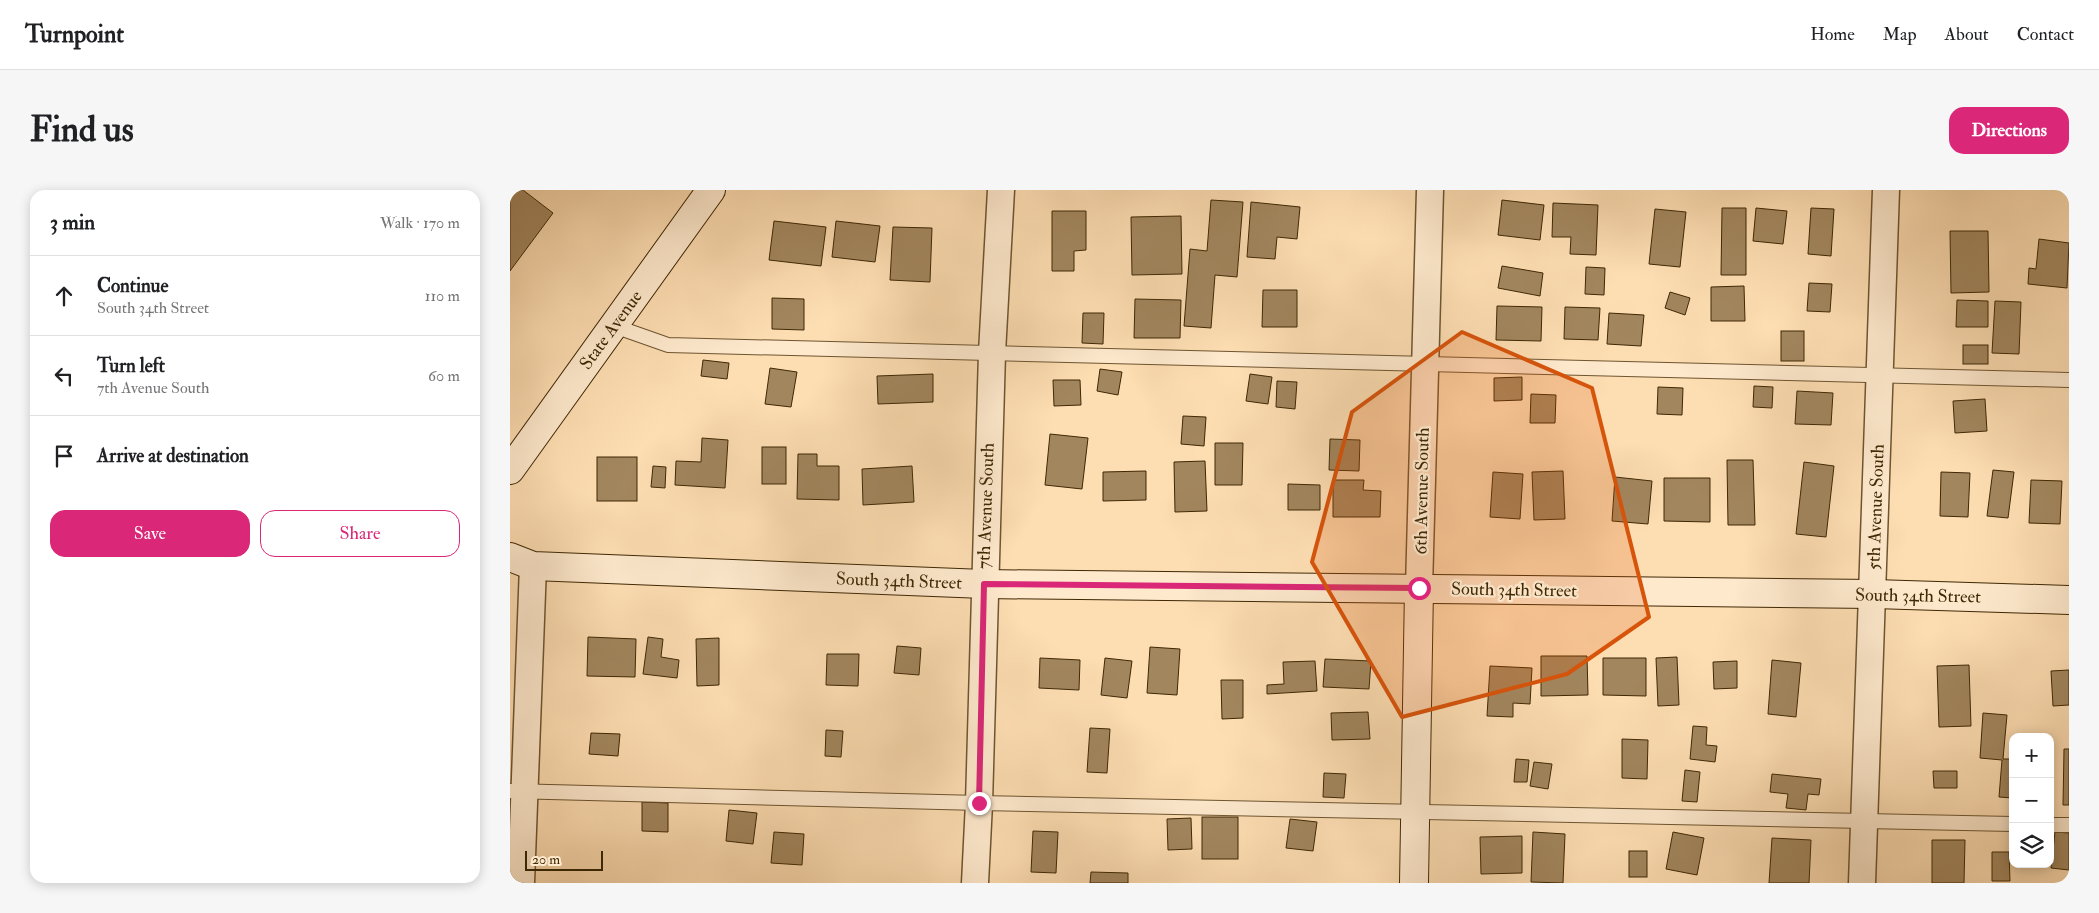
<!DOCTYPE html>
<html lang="en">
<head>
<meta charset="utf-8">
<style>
  body { margin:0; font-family:"IM FELL Double Pica",serif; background:#f6f6f6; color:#202124 }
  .controls { position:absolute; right:15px; bottom:15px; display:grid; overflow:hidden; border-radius:10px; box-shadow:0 2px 12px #0003 }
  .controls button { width:45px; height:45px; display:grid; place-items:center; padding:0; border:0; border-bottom:1px solid #e0e0e0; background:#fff; color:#202124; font:25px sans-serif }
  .scale { position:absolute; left:15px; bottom:12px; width:78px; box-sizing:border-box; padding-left:5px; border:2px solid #3f2804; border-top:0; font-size:14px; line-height:18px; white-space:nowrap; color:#3f2804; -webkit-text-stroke:4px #fee9cd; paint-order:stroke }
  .stop { position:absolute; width:15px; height:15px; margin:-11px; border:4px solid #db2777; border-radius:50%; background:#fff }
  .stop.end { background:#db2777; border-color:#fff; box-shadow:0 1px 5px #0008 }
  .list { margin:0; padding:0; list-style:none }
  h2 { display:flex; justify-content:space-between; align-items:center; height:65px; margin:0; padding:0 20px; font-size:21px }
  h2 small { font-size:16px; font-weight:400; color:#757577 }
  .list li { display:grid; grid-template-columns:32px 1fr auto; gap:15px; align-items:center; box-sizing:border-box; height:80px; padding:0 20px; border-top:1px solid #e0e0e0 }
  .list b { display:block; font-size:19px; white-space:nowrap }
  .list p { margin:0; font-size:16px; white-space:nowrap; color:#757577 }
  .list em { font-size:16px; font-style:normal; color:#757577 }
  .actions { display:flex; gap:10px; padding:15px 20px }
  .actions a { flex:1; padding:11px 0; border:1px solid #db2777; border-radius:15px; text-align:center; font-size:18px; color:#db2777 }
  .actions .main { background:#db2777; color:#fff }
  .icon { flex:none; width:28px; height:28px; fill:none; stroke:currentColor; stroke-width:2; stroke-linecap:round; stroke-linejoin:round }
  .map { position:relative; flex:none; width:1559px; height:693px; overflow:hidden; border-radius:15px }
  header { display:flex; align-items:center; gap:30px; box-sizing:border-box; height:70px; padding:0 25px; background:#fff; border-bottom:1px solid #e0e0e0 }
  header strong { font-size:24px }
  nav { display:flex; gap:28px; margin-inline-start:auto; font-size:18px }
  .intro { display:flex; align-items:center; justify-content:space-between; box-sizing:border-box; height:120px; padding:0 30px }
  h1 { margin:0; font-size:35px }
  .button { padding:12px 22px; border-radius:15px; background:#db2777; color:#fff; font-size:18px; font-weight:700 }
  main { display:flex; gap:30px; padding:0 30px }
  aside { flex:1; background:#fff; border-radius:15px; box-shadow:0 2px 12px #0003 }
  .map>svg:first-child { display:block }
</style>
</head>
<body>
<header>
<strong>Turnpoint</strong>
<nav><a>Home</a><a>Map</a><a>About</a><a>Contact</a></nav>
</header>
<div class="intro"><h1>Find us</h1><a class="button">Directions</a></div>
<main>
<aside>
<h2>3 min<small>Walk · 170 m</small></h2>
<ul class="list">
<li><svg class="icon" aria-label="ahead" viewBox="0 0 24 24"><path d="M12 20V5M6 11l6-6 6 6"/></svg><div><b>Continue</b><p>South 34th Street</p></div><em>110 m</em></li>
<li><svg class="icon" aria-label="left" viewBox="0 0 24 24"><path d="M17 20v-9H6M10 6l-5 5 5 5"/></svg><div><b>Turn left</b><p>7th Avenue South</p></div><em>60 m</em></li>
<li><svg class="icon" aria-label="arrive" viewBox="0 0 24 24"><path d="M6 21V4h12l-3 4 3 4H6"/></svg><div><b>Arrive at destination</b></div></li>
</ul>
<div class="actions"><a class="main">Save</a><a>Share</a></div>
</aside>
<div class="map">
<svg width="1559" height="693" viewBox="0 0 1559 693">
  <rect width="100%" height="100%" fill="#fdddb2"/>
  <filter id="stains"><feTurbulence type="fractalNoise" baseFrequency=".004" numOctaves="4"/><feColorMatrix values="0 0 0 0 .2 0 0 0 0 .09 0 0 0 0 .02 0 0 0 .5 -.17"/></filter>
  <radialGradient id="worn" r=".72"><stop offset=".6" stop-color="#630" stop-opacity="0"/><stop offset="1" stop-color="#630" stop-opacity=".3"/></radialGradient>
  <g fill="#a2865e" stroke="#3f2804">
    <path d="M0,0H13L43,23L0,81Z"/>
    <path d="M701,10L733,12L727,87L705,85L701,138L674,136L680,59L697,61Z"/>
    <path d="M992,10L1034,15L1030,50L988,45Z"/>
    <path d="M741,12L790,17L787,49L767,47L765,69L737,67Z"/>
    <path d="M1043,13L1088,15L1086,65L1060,64L1061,47H1042Z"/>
    <path d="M1212,18H1236V85H1211Z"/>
    <path d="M1246,18L1277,21L1273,54L1243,51Z"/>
    <path d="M1301,18L1324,19L1321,66L1298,64Z"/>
    <path d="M1145,19L1176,22L1170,77L1139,74Z"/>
    <path d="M542,21H576V60L564,61V81H542Z"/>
    <path d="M671,26L672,84L622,85L621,27Z"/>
    <path d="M264,31L316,37L311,76L259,70Z"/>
    <path d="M326,31L370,36L365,72L322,67Z"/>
    <path d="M383,37L422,38L420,92L380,90Z"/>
    <path d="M1440,41H1478L1479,102L1441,103Z"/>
    <path d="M1529,49L1559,53L1557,98L1518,94L1519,78L1526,79Z"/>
    <path d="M992,76L1033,83L1030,106L988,98Z"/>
    <path d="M1076,77L1095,78L1094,105L1075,104Z"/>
    <path d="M1299,93L1322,94L1320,122L1297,121Z"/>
    <path d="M1234,96L1235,131H1201V97Z"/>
    <path d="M753,100H787V137H752Z"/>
    <path d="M1160,102L1180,108L1175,125L1155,118Z"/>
    <path d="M262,108L294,109V140L262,139Z"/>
    <path d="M625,109L671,110L670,148H624Z"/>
    <path d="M1447,110L1478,111V137H1446Z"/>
    <path d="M1485,111L1511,112L1509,164L1482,163Z"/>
    <path d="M987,116L1032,117L1031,151L986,150Z"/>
    <path d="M1055,117L1090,118L1088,150L1054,149Z"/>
    <path d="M573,123H594L593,154L572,153Z"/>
    <path d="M1099,123L1134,125L1131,156L1097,154Z"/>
    <rect x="1271" y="141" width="23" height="30"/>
    <rect x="1453" y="155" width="25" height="19"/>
    <path d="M193,170L219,173L217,189L191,186Z"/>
    <path d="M260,178L287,182L281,217L255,214Z"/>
    <path d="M590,179L612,182L608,205L587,201Z"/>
    <path d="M423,184V212L368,214L367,186Z"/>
    <path d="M740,184L762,187L758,214L736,211Z"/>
    <path d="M1012,187V210L984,211V188Z"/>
    <path d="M543,190H570L571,215L544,216Z"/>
    <path d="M767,191L787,192L785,219L766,217Z"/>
    <path d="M1244,196L1263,197L1262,218L1243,217Z"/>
    <path d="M1148,197L1173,198L1172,225L1147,224Z"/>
    <path d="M1287,201L1323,203L1321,235L1285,234Z"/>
    <path d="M1021,204L1046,205L1045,233H1020Z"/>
    <path d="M1475,209L1477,241L1445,243L1443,211Z"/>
    <path d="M673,226L696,227L694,256L671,254Z"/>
    <path d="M540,244L578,248L572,299L535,295Z"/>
    <path d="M192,248L218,250L215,298L165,295L166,271L191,272Z"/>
    <path d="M820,249L850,250L849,281L819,280Z"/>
    <path d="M705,253H733L732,295H705Z"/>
    <rect x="252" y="257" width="24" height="37"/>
    <path d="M288,264H307V276H329V310L287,309Z"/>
    <rect x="87" y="267" width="40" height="44"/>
    <path d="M1217,270H1243L1245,335H1218Z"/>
    <path d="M695,271L697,321L665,322L664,272Z"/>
    <path d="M1294,272L1324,276L1316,347L1286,344Z"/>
    <path d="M143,276L156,277L155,298L141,297Z"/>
    <path d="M402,276L404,312L353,315L352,279Z"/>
    <path d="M1483,280L1504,282L1498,328L1477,326Z"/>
    <path d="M636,281V310L593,311V282Z"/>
    <path d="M1053,281L1055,329L1024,330L1022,282Z"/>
    <path d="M983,282L1013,284L1010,329L980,327Z"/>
    <path d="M1431,282L1460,283L1458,327L1430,326Z"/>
    <path d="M1105,287L1142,291L1138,334L1102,331Z"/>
    <path d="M1154,288H1200V332L1154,331Z"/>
    <path d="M823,290H854L853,300L871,301L870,327H823Z"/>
    <path d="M1521,290L1552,291L1550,334L1519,333Z"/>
    <path d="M778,294L810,295V320H778Z"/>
    <path d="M78,447L126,449L125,487L77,486Z"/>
    <path d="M138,447L153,449L151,467L169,470L167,488L133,484Z"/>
    <path d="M209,448V495L187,496L186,449Z"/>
    <path d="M387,456L411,458L409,485L384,483Z"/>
    <path d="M640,457L670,459L667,505L637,503Z"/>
    <path d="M317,464H349L348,496L316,495Z"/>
    <path d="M1031,466H1077L1078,505L1031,506Z"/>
    <path d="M1167,467L1169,515L1148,516L1146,468Z"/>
    <path d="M530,468L570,470L569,500L529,498Z"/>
    <path d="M595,468L622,471L617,508L591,505Z"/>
    <path d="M1093,468H1136V506L1093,505Z"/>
    <path d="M815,469L861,471L859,499L813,497Z"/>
    <path d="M1262,470L1291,473L1286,527L1258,524Z"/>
    <path d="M805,471L807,501L757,504V495L774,494L773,472Z"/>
    <path d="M1227,471V498L1204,499L1203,472Z"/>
    <path d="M1459,475L1461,536L1429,537L1427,476Z"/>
    <path d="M980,476L1022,478L1020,514L1003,513V527L977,526Z"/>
    <path d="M1559,480V515L1543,516L1541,481Z"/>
    <path d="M711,490H733V528L712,529Z"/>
    <path d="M858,522L860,549L822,550L821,523Z"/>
    <path d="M1473,523L1497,525L1493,569H1503V608L1489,607L1492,570L1470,568Z"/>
    <path d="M1183,536L1197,537L1196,555L1207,556L1205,572L1180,569Z"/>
    <path d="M580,538L600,539L597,583L577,582Z"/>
    <path d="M316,540L333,541L331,567L315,566Z"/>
    <path d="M81,543L110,544L108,566L79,564Z"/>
    <path d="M1112,549L1138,550L1137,589L1112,588Z"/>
    <path d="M1554,559H1559V615H1553Z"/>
    <path d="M1006,569L1019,570L1017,592H1004Z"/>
    <path d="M1024,572L1042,574L1038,599L1020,596Z"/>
    <path d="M1175,580L1190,582L1187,612L1172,611Z"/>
    <path d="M1423,581H1447V598H1424Z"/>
    <path d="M814,583L836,584L834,608L813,607Z"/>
    <path d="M1262,584L1311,589L1309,605L1298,604L1296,620L1276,618L1278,604L1260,602Z"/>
    <path d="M132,612L158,613V642L132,641Z"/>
    <path d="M219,620L247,623L243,654L216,651Z"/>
    <rect x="692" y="627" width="36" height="42"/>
    <path d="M681,628L682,659L658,660L657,629Z"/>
    <path d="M780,629L807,632L803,661L776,658Z"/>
    <path d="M523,641L548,642L546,683L521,682Z"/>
    <path d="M264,642L294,644L292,675L261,673Z"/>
    <path d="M1023,642L1055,644L1053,693L1021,692Z"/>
    <path d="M1163,642L1194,648L1187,685L1156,679Z"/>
    <path d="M1545,642L1559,643V680L1541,678Z"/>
    <path d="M1012,646V683L971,684L970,647Z"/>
    <path d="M1262,648L1301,650L1299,693H1259Z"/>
    <path d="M1422,650H1455L1454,693H1422Z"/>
    <rect x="1119" y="661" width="18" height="26"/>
    <path d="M1482,662H1499L1500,691H1482Z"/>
    <path d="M581,682L618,683V693H580Z"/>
  </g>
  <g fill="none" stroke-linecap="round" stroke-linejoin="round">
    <g stroke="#6e5530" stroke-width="16">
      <g id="lane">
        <path d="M104,136L158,155L1559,190"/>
        <path d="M0,601L469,613L1503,634"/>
        <path d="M1540,635H1559"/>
      </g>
    </g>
    <g stroke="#6e5530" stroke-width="29">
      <g id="street">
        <path d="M909,398L920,0"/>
        <path d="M11,693L23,376"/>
        <path d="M465,693L469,613L482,163L491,0"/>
        <path d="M1352,693L1376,0"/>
      </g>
    </g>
    <g stroke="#3f2804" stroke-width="30">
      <g id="secondary">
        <path d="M0,280L201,0"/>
        <path d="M0,367L23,376L474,394L1364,404L1559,410"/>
        <path d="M904,693L909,398"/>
      </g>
    </g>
    <use href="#lane" stroke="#fee9cd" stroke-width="14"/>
    <use href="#street" stroke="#fee9cd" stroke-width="26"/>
    <use href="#secondary" stroke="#fee9cd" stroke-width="28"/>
  </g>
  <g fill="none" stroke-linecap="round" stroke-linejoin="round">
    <path stroke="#db2777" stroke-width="6" d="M469,613L474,394L909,398"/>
  </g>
  <path fill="#d7540b" fill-opacity="0.2" stroke="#d7540b" stroke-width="4" stroke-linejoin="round" d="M952,142L1082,198L1139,427L1057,484L892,527L802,372L842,222Z"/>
  <g text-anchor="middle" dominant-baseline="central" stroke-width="4.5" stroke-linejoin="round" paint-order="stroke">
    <g font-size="18" fill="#3f2804" stroke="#fee9cd">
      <text transform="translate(101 140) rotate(-54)">State Avenue</text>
      <text transform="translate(912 301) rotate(-89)">6th Avenue South</text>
      <text transform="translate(476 316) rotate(-88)">7th Avenue South</text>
      <text transform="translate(1366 317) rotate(-88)">5th Avenue South</text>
      <text transform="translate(389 391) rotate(2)">South 34th Street</text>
      <text transform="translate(1004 400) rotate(1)">South 34th Street</text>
      <text transform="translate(1408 406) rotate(1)">South 34th Street</text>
    </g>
  </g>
  <rect width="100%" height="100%" filter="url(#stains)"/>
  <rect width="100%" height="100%" fill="url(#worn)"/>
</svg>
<div class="controls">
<button>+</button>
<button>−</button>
<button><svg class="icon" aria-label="layers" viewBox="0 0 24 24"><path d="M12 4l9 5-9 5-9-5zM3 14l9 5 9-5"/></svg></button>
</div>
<div class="scale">20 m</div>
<div class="stop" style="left:909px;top:398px"></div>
<div class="stop end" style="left:469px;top:613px"></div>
</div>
</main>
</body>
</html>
